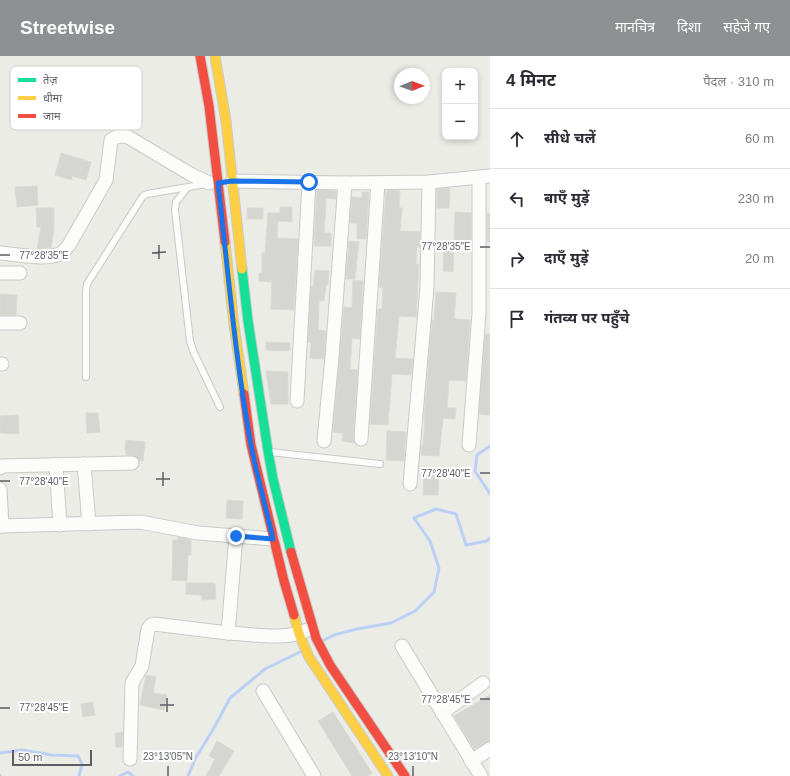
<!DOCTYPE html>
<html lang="hi">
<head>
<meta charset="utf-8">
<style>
  body { margin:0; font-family:Helvetica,"Noto Sans Devanagari",sans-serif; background:#f7f7f7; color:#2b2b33 }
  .controls { position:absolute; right:12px; top:12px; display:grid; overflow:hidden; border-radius:8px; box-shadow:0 2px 6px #0003 }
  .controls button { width:36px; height:36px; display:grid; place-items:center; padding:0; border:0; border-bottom:1px solid #e1e1e2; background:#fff; color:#2b2b33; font:20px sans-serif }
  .compass { position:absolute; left:394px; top:12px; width:36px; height:36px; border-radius:50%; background:#fff; box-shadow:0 2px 6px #0003; rotate:89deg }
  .scale { position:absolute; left:12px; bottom:10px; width:80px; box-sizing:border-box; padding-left:4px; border:2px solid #5c5e64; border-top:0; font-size:11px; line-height:14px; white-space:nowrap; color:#5c5e64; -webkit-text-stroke:3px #fff; paint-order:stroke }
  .stop { position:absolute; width:12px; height:12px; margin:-9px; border:3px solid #1a73e8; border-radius:50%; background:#fff }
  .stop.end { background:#1a73e8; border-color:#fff; box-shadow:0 1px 4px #0008 }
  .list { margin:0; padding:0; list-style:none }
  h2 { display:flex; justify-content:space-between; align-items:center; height:52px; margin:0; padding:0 16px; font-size:17px }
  h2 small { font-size:13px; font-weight:400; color:#7c7c81 }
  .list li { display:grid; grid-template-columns:26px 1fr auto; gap:12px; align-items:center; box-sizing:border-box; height:60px; padding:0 16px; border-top:1px solid #e1e1e2 }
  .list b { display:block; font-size:15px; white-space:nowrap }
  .list em { font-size:13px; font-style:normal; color:#7c7c81 }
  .icon { flex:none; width:22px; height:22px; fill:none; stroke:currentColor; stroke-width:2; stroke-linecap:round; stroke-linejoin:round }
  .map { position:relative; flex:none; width:490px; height:720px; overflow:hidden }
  header { display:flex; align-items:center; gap:24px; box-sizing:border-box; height:56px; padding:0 20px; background:#8e9092; color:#fff }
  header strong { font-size:19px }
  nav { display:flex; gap:22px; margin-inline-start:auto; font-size:14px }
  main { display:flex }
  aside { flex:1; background:#fff }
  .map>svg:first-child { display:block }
</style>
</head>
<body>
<header>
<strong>Streetwise</strong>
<nav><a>मानचित्र</a><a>दिशा</a><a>सहेजे गए</a></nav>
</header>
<main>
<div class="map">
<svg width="490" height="720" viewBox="0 0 490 720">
  <rect width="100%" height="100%" fill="#ecece6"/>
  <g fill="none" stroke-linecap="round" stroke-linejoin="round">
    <g stroke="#bbd0f5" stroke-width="3">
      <path d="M490,390L477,399L475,415L490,438"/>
      <path d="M324,584L334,579L357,573L391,567L415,555L434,536L439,512L430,485L414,462L436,453L456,458L466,489L487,485L490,482"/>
      <path d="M0,697L22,694L52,699L78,700L82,708L79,720"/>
      <path d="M0,719V720"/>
      <path d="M120,720L128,716L133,720"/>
      <path d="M188,720L195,703L214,672L230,642L265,613L300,596"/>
    </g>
  </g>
  <g fill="#d5d5d1" stroke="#dbdad5">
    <path d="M61,97L91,106L86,124L72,120V124L55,119Z"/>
    <path d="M37,130L38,149L17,151L15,131Z"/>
    <path d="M450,132L449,152H437V133Z"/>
    <path d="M317,134L336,135V143L326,142V147L324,177H331V190H314Z"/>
    <path d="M392,134L400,135L399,152H402L400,175L420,176V191H417L416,208H419L416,261L399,260L395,302L413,303L411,319L392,318L388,369L370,368L378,253H382L383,232L379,231L386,135Z"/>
    <path d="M362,136H369L366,183H357V167H350L352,141L362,142Z"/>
    <path d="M280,151H292V166L278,165L277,182L298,183L294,254L271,253L272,226L259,225V217H262V197H265L268,157H280Z"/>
    <path d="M36,152H54V175L51,192L37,193L41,171H37Z"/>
    <rect x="247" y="152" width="16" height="11"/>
    <path d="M455,156L471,157V185L454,184Z"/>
    <path d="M487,157L490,158V186H487Z"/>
    <path d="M349,185L359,186L355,223H346Z"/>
    <path d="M444,191L454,192L453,216L443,215Z"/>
    <path d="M315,214L329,215L328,229H326L324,245H319L318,274L326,275L324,303L310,302L311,287L308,286L311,231H313Z"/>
    <path d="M353,224L363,225L360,283L352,282L350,313L358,314L353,382L354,387L342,385L343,377L333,376L344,251L352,252Z"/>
    <path d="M436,236L456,237L454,263L470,264L466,325L449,324L447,352H456L455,363L443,362L439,400L421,399V390H423L425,363H424L432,264L434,265Z"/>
    <path d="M0,238L17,239L16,259H0Z"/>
    <path d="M485,278H490V359L479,358Z"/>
    <path d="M266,286L290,287V295L266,294Z"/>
    <path d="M266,315L288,316V348H271Z"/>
    <path d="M86,357H98L100,376L87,377Z"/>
    <path d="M18,359L19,378L0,377V360Z"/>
    <path d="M387,375L406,376L404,405L386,404Z"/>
    <path d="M126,384L145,386L143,405H139L135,400L126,399V394H125Z"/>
    <path d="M424,419L439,420L438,439H423Z"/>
    <path d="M227,444L243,445L242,463L226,462Z"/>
    <path d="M178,481L191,484V499H188L187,525L172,524L173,484H178Z"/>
    <path d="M186,527H215L216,543L202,544V539L186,538Z"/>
    <path d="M146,619L156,621L153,637L167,639L164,654L140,649Z"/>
    <path d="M490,639V685L474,693L454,660Z"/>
    <path d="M93,646L95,659L83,661L81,648Z"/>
    <path d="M333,656L372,717L368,720H352L318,665Z"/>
    <path d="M123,676L122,691H116L115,677Z"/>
    <path d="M217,685L234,695L219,720H206L215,703L209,700Z"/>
  </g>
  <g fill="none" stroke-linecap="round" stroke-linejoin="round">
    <g stroke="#c9cac8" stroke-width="8">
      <g id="lane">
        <path d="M187,132L176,146L175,154L190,285L194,297L220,351"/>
        <path d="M86,321V235L87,228L143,140L147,138L206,128"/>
        <path d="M270,396L380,408"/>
      </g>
    </g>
    <g stroke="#c9cac8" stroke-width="15">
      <g id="street">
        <path d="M232,125L345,127L429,126L490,120"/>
        <path d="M0,197C16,198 50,206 63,196C65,194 67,191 69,189L106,124L111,84C117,80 121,79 128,81L192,119L209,127"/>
        <path d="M0,217H20"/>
        <path d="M0,267H20"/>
        <path d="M0,308H2"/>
        <path d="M297,345L309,127"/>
        <path d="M361,383L378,127"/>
        <path d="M324,385L332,301L345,127"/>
        <path d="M469,389L479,257V121"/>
        <path d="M84,408L89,468"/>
        <path d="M56,409L60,469"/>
        <path d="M0,412L2,410L132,407"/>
        <path d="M410,428L427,231L429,126"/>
        <path d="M0,433L2,470"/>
        <path d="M0,470L140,466L198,477L273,483"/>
        <path d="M228,577C251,578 286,585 307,574"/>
        <path d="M402,590L481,720"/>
        <path d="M263,635L314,720"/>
        <path d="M442,657L483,627"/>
        <path d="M130,703L132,627L142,610L148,573L151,569L154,568L228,577L236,480"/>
        <path d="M471,705L490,693"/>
      </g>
    </g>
    <g stroke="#c9c9c7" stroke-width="11">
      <path id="fast" d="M242,213L248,265L268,395L273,423L291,496"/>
    </g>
    <g stroke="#c9c9c7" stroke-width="11">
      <g id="slow">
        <path d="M215,0L226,65L242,213"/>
        <path d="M225,186L234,269L244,338"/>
        <path d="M294,559L299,578L309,601L388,720"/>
      </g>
    </g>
    <g stroke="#c9c9c7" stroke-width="11">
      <g id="jam">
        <path d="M200,0L209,50L225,186"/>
        <path d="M244,338L251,389L284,525L294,559"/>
        <path d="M291,496L316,582L330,609L405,720"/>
      </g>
    </g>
    <use href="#lane" stroke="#fcfcfb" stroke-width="6"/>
    <use href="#street" stroke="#fcfcfb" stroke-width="13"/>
    <use href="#fast" stroke="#16e098" stroke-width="9"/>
    <use href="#slow" stroke="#ffcf43" stroke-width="9"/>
    <use href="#jam" stroke="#f24e42" stroke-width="9"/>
  </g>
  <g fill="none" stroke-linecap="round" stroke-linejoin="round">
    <path stroke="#1a73e8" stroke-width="5" d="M236,480L273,483C266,452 257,420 251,389C235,302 228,214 218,127L232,125L309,126"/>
  </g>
  <path fill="none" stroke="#5c5e64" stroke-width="1.5" d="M159,189V203M480,191H490M152,197L166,196M0,199H10M163,416V430M480,417H490M156,423H170M0,425H10M167,642V656M480,643H490M160,649H174M0,652H10M168,710V720M413,710V720"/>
  <rect x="10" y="10" width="132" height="64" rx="6" fill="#fff" stroke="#cecfd0" stroke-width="1"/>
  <rect x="18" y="22" width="18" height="4" fill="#16e098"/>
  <rect x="18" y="40" width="18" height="4" fill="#ffcf43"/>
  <rect x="18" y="58" width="18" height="4" fill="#f24e42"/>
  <g font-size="11" fill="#5c5e64">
    <text x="43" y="28">तेज़</text>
    <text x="43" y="46">धीमा</text>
    <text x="43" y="64">जाम</text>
  </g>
  <g font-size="10" text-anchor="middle" fill="#5c5e64" stroke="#fff" stroke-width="4" stroke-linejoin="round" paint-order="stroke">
    <text x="446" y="194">77°28'35"E</text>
    <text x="44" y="203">77°28'35"E</text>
    <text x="446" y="421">77°28'40"E</text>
    <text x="44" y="429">77°28'40"E</text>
    <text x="446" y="647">77°28'45"E</text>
    <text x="44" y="655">77°28'45"E</text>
    <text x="168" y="704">23°13'05"N</text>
    <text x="413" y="704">23°13'10"N</text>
  </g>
</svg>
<div class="controls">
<button>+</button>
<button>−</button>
</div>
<svg class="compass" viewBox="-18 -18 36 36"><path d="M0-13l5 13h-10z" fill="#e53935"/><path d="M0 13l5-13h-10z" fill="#7c7c81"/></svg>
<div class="scale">50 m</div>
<div class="stop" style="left:309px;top:126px"></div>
<div class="stop end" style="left:236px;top:480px"></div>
</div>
<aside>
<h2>4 मिनट<small>पैदल · 310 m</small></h2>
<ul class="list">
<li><svg class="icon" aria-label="ahead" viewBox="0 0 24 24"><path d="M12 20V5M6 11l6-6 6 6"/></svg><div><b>सीधे चलें</b></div><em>60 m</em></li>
<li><svg class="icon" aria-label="left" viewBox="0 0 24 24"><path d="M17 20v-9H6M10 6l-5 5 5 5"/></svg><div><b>बाएँ मुड़ें</b></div><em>230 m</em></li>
<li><svg class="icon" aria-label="right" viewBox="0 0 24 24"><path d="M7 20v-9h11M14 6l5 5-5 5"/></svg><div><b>दाएँ मुड़ें</b></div><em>20 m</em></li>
<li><svg class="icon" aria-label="arrive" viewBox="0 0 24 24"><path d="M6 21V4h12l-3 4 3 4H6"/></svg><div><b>गंतव्य पर पहुँचे</b></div></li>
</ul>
</aside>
</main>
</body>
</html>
